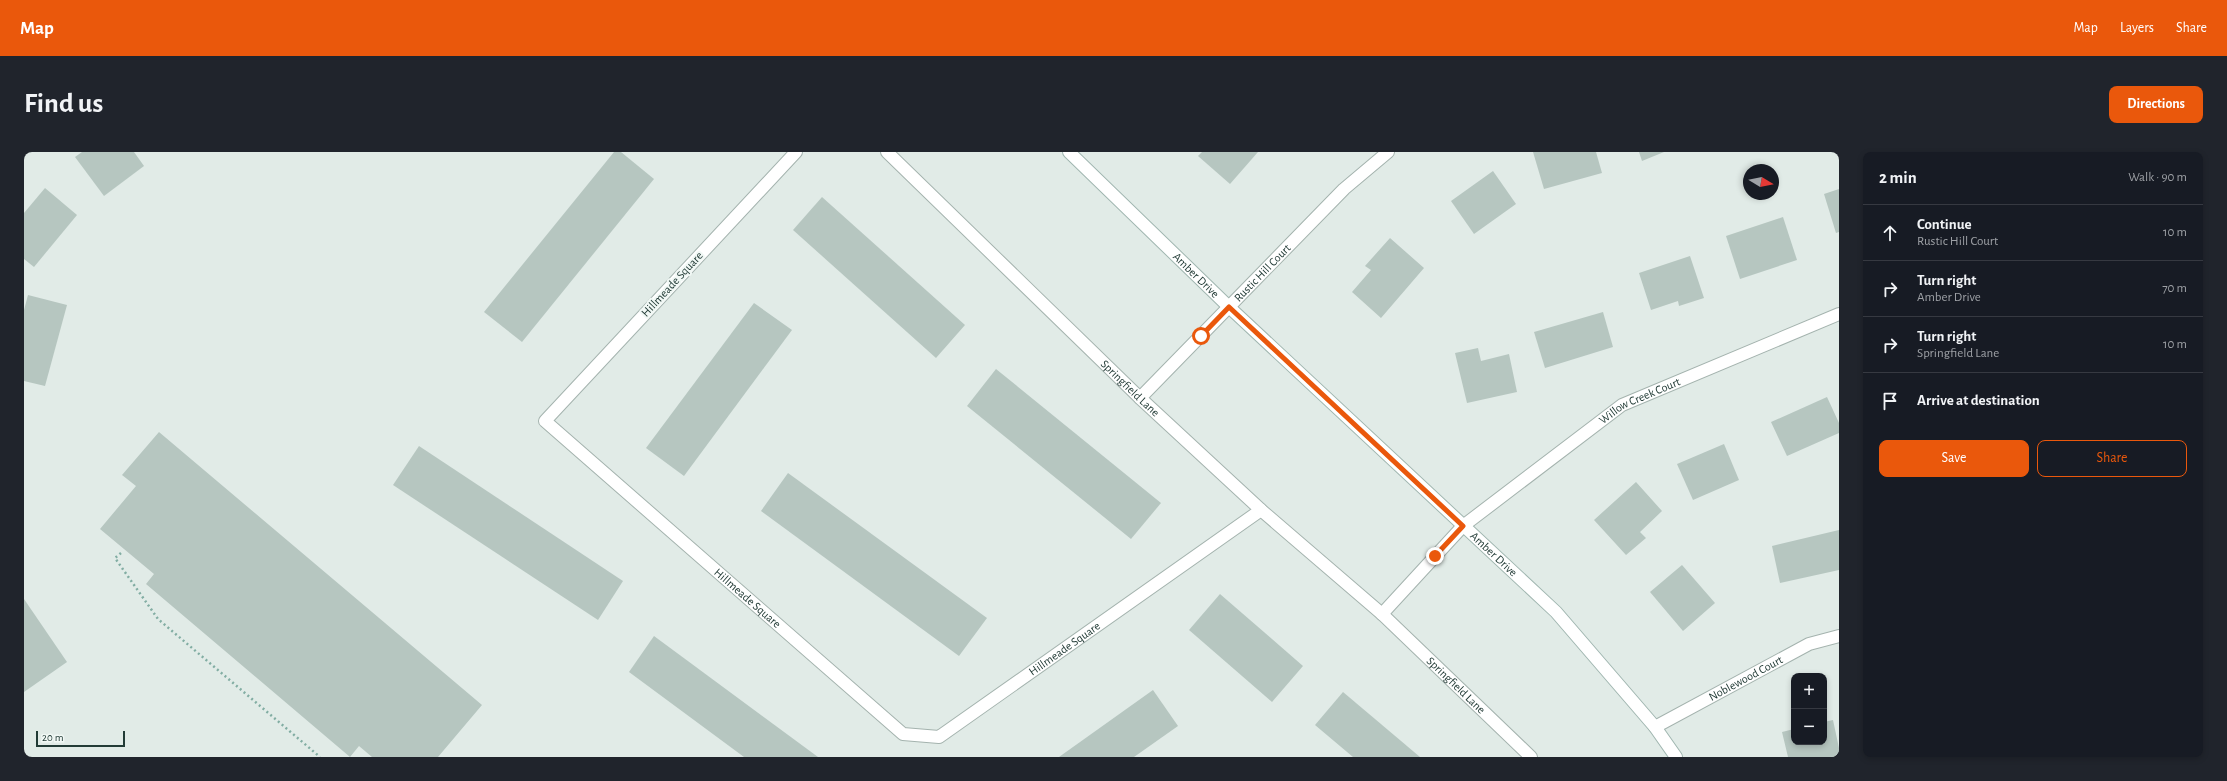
<!DOCTYPE html>
<html lang="en">
<head>
<meta charset="utf-8">
<style>
  body { margin:0; font-family:"Alegreya Sans",sans-serif; background:#20242c; color:#f1f3f6 }
  .controls { position:absolute; right:12px; bottom:12px; display:grid; overflow:hidden; border-radius:8px; box-shadow:0 2px 6px #0003 }
  .controls button { width:36px; height:36px; display:grid; place-items:center; padding:0; border:0; border-bottom:1px solid #363941; background:#171b24; color:#f1f3f6; font:20px sans-serif }
  .compass { position:absolute; left:1719px; top:12px; width:36px; height:36px; border-radius:50%; background:#171b24; box-shadow:0 2px 6px #0003; rotate:100deg }
  .scale { position:absolute; left:12px; bottom:10px; width:89px; box-sizing:border-box; padding-left:4px; border:2px solid #223b36; border-top:0; font-size:11px; line-height:14px; white-space:nowrap; color:#223b36; -webkit-text-stroke:3px #f1f8f5; paint-order:stroke }
  .stop { position:absolute; width:12px; height:12px; margin:-9px; border:3px solid #ea580c; border-radius:50%; background:#fff }
  .stop.end { background:#ea580c; border-color:#fff; box-shadow:0 1px 4px #0008 }
  .list { margin:0; padding:0; list-style:none }
  h2 { display:flex; justify-content:space-between; align-items:center; height:52px; margin:0; padding:0 16px; font-size:17px }
  h2 small { font-size:13px; font-weight:400; color:#9ea1a6 }
  .list li { display:grid; grid-template-columns:26px 1fr auto; gap:12px; align-items:center; box-sizing:border-box; height:56px; padding:0 16px; border-top:1px solid #363941 }
  .list b { display:block; font-size:15px; white-space:nowrap }
  .list p { margin:0; font-size:13px; white-space:nowrap; color:#9ea1a6 }
  .list em { font-size:13px; font-style:normal; color:#9ea1a6 }
  .actions { display:flex; gap:8px; padding:12px 16px }
  .actions a { flex:1; padding:9px 0; border:1px solid #ea580c; border-radius:8px; text-align:center; font-size:14px; color:#ea580c }
  .actions .main { background:#ea580c; color:#fff }
  .icon { flex:none; width:22px; height:22px; fill:none; stroke:currentColor; stroke-width:2; stroke-linecap:round; stroke-linejoin:round }
  .map { position:relative; flex:none; width:1815px; height:605px; overflow:hidden; border-radius:8px }
  header { display:flex; align-items:center; gap:24px; box-sizing:border-box; height:56px; padding:0 20px; background:#ea580c; color:#fff }
  header strong { font-size:19px }
  nav { display:flex; gap:22px; margin-inline-start:auto; font-size:14px }
  .intro { display:flex; align-items:center; justify-content:space-between; box-sizing:border-box; height:96px; padding:0 24px }
  h1 { margin:0; font-size:28px }
  .button { padding:10px 18px; border-radius:8px; background:#ea580c; color:#fff; font-size:14px; font-weight:700 }
  main { display:flex; gap:24px; padding:0 24px }
  aside { flex:1; background:#171b24; border-radius:8px; box-shadow:0 2px 6px #0003 }
  .map>svg:first-child { display:block }
</style>
</head>
<body>
<header>
<strong>Map</strong>
<nav><a>Map</a><a>Layers</a><a>Share</a></nav>
</header>
<div class="intro"><h1>Find us</h1><a class="button">Directions</a></div>
<main>
<div class="map">
<svg width="1815" height="605" viewBox="0 0 1815 605">
  <rect width="100%" height="100%" fill="#e1ebe7"/>
  <g fill="#b6c6c0">
    <path d="M58,0H110L120,14L80,44L51,5Z"/>
    <path d="M590,0H597L630,27L498,190L460,160Z"/>
    <path d="M1178,0H1234L1206,32L1174,4Z"/>
    <path d="M1509,0H1572L1578,21L1520,37Z"/>
    <path d="M1615,0H1640L1618,9Z"/>
    <path d="M1469,19L1492,52L1450,82L1427,49Z"/>
    <path d="M21,36L53,63L10,115L0,107V61Z"/>
    <path d="M1815,37V80L1812,81L1800,42Z"/>
    <path d="M798,45L941,173L912,206L769,78Z"/>
    <path d="M1759,65L1773,108L1716,127L1702,84Z"/>
    <path d="M1366,86L1400,116L1357,166L1328,140L1347,118L1341,114Z"/>
    <path d="M1666,104L1680,146L1655,154L1654,149L1627,158L1615,121Z"/>
    <path d="M4,143L43,153L21,234L0,229V158Z"/>
    <path d="M730,151L768,178L660,324L622,296Z"/>
    <path d="M1579,160L1589,195L1521,216L1510,180Z"/>
    <path d="M1454,196L1457,209L1485,202L1493,240L1443,251L1431,201Z"/>
    <path d="M972,217L1137,351L1107,387L943,254Z"/>
    <path d="M1803,245L1815,271V281L1763,304L1747,270Z"/>
    <path d="M135,280L458,553L414,605H348L335,594L326,605L122,432L130,422L76,377L112,334L98,323Z"/>
    <path d="M1700,292L1715,328L1669,348L1653,312Z"/>
    <path d="M395,294L599,429L574,468L369,333Z"/>
    <path d="M764,321L963,466L935,504L737,359Z"/>
    <path d="M1612,330L1638,359L1616,380L1622,386L1602,403L1570,368Z"/>
    <path d="M1815,378V418L1756,431L1748,394Z"/>
    <path d="M1658,413L1691,451L1659,479L1626,440Z"/>
    <path d="M1196,442L1279,514L1248,550L1165,478Z"/>
    <path d="M0,447L43,510L0,540Z"/>
    <path d="M630,484L794,605H720L605,520Z"/>
    <path d="M1129,538L1154,574L1110,605H1035Z"/>
    <path d="M1319,540L1396,605H1329L1291,573Z"/>
    <path d="M1809,568L1815,596V605H1764L1758,580L1770,577V590H1800V570Z"/>
  </g>
  <g fill="none" stroke-linecap="round" stroke-linejoin="round">
    <g stroke="#a4b3ae" stroke-width="14">
      <g id="street">
        <path id="s1" d="M772,0L521,269L879,582L915,585L1237,358"/>
        <path id="s2" d="M863,0L1116,246L1237,358L1358,462L1507,605"/>
        <path id="s3" d="M1116,246L1320,37L1364,0"/>
        <path id="s4" d="M1358,462L1439,374L1598,253L1815,162"/>
        <path id="s5" d="M1631,575L1785,492L1815,484"/>
      </g>
    </g>
    <g stroke="#a0b6b0" stroke-width="14">
      <g id="secondary">
        <path id="s6" d="M1045,0L1205,155L1532,460L1631,575L1652,605"/>
      </g>
    </g>
    <path stroke="#82ada3" stroke-width="2.5" stroke-dasharray="2 3" stroke-linecap="butt" d="M97,401L91,406L134,467L296,605"/>
    <use href="#street" stroke="#fff" stroke-width="12"/>
    <use href="#secondary" stroke="#fff" stroke-width="12"/>
  </g>
  <g fill="none" stroke-linecap="round" stroke-linejoin="round">
    <path stroke="#ea580c" stroke-width="5" d="M1177,184L1205,155L1439,374L1411,404"/>
  </g>
  <g text-anchor="middle" dominant-baseline="central" stroke-width="4" stroke-linejoin="round" paint-order="stroke">
    <g font-size="12" fill="#223b36" stroke="#f1f8f5">
      <text stroke="none"><textPath href="#s3" startOffset="175">Rustic Hill Court</textPath></text>
      <text stroke="none"><textPath href="#s6" startOffset="177">Amber Drive</textPath></text>
      <text transform="translate(648 132) rotate(-47)">Hillmeade Square</text>
      <text stroke="none"><textPath href="#s2" startOffset="339">Springfield Lane</textPath></text>
      <text stroke="none"><textPath href="#s4" startOffset="337">Willow Creek Court</textPath></text>
      <text stroke="none"><textPath href="#s6" startOffset="585">Amber Drive</textPath></text>
      <text stroke="none"><textPath href="#s1" startOffset="637">Hillmeade Square</textPath></text>
      <text stroke="none"><textPath href="#s1" startOffset="1033">Hillmeade Square</textPath></text>
      <text stroke="none"><textPath href="#s5" startOffset="103">Noblewood Court</textPath></text>
      <text stroke="none"><textPath href="#s2" startOffset="780">Springfield Lane</textPath></text>
    </g>
  </g>
</svg>
<div class="controls">
<button>+</button>
<button>−</button>
</div>
<svg class="compass" viewBox="-18 -18 36 36"><path d="M0-13l5 13h-10z" fill="#e53935"/><path d="M0 13l5-13h-10z" fill="#9ea1a6"/></svg>
<div class="scale">20 m</div>
<div class="stop" style="left:1177px;top:184px"></div>
<div class="stop end" style="left:1411px;top:404px"></div>
</div>
<aside>
<h2>2 min<small>Walk · 90 m</small></h2>
<ul class="list">
<li><svg class="icon" aria-label="ahead" viewBox="0 0 24 24"><path d="M12 20V5M6 11l6-6 6 6"/></svg><div><b>Continue</b><p>Rustic Hill Court</p></div><em>10 m</em></li>
<li><svg class="icon" aria-label="right" viewBox="0 0 24 24"><path d="M7 20v-9h11M14 6l5 5-5 5"/></svg><div><b>Turn right</b><p>Amber Drive</p></div><em>70 m</em></li>
<li><svg class="icon" aria-label="right" viewBox="0 0 24 24"><path d="M7 20v-9h11M14 6l5 5-5 5"/></svg><div><b>Turn right</b><p>Springfield Lane</p></div><em>10 m</em></li>
<li><svg class="icon" aria-label="arrive" viewBox="0 0 24 24"><path d="M6 21V4h12l-3 4 3 4H6"/></svg><div><b>Arrive at destination</b></div></li>
</ul>
<div class="actions"><a class="main">Save</a><a>Share</a></div>
</aside>
</main>
</body>
</html>
